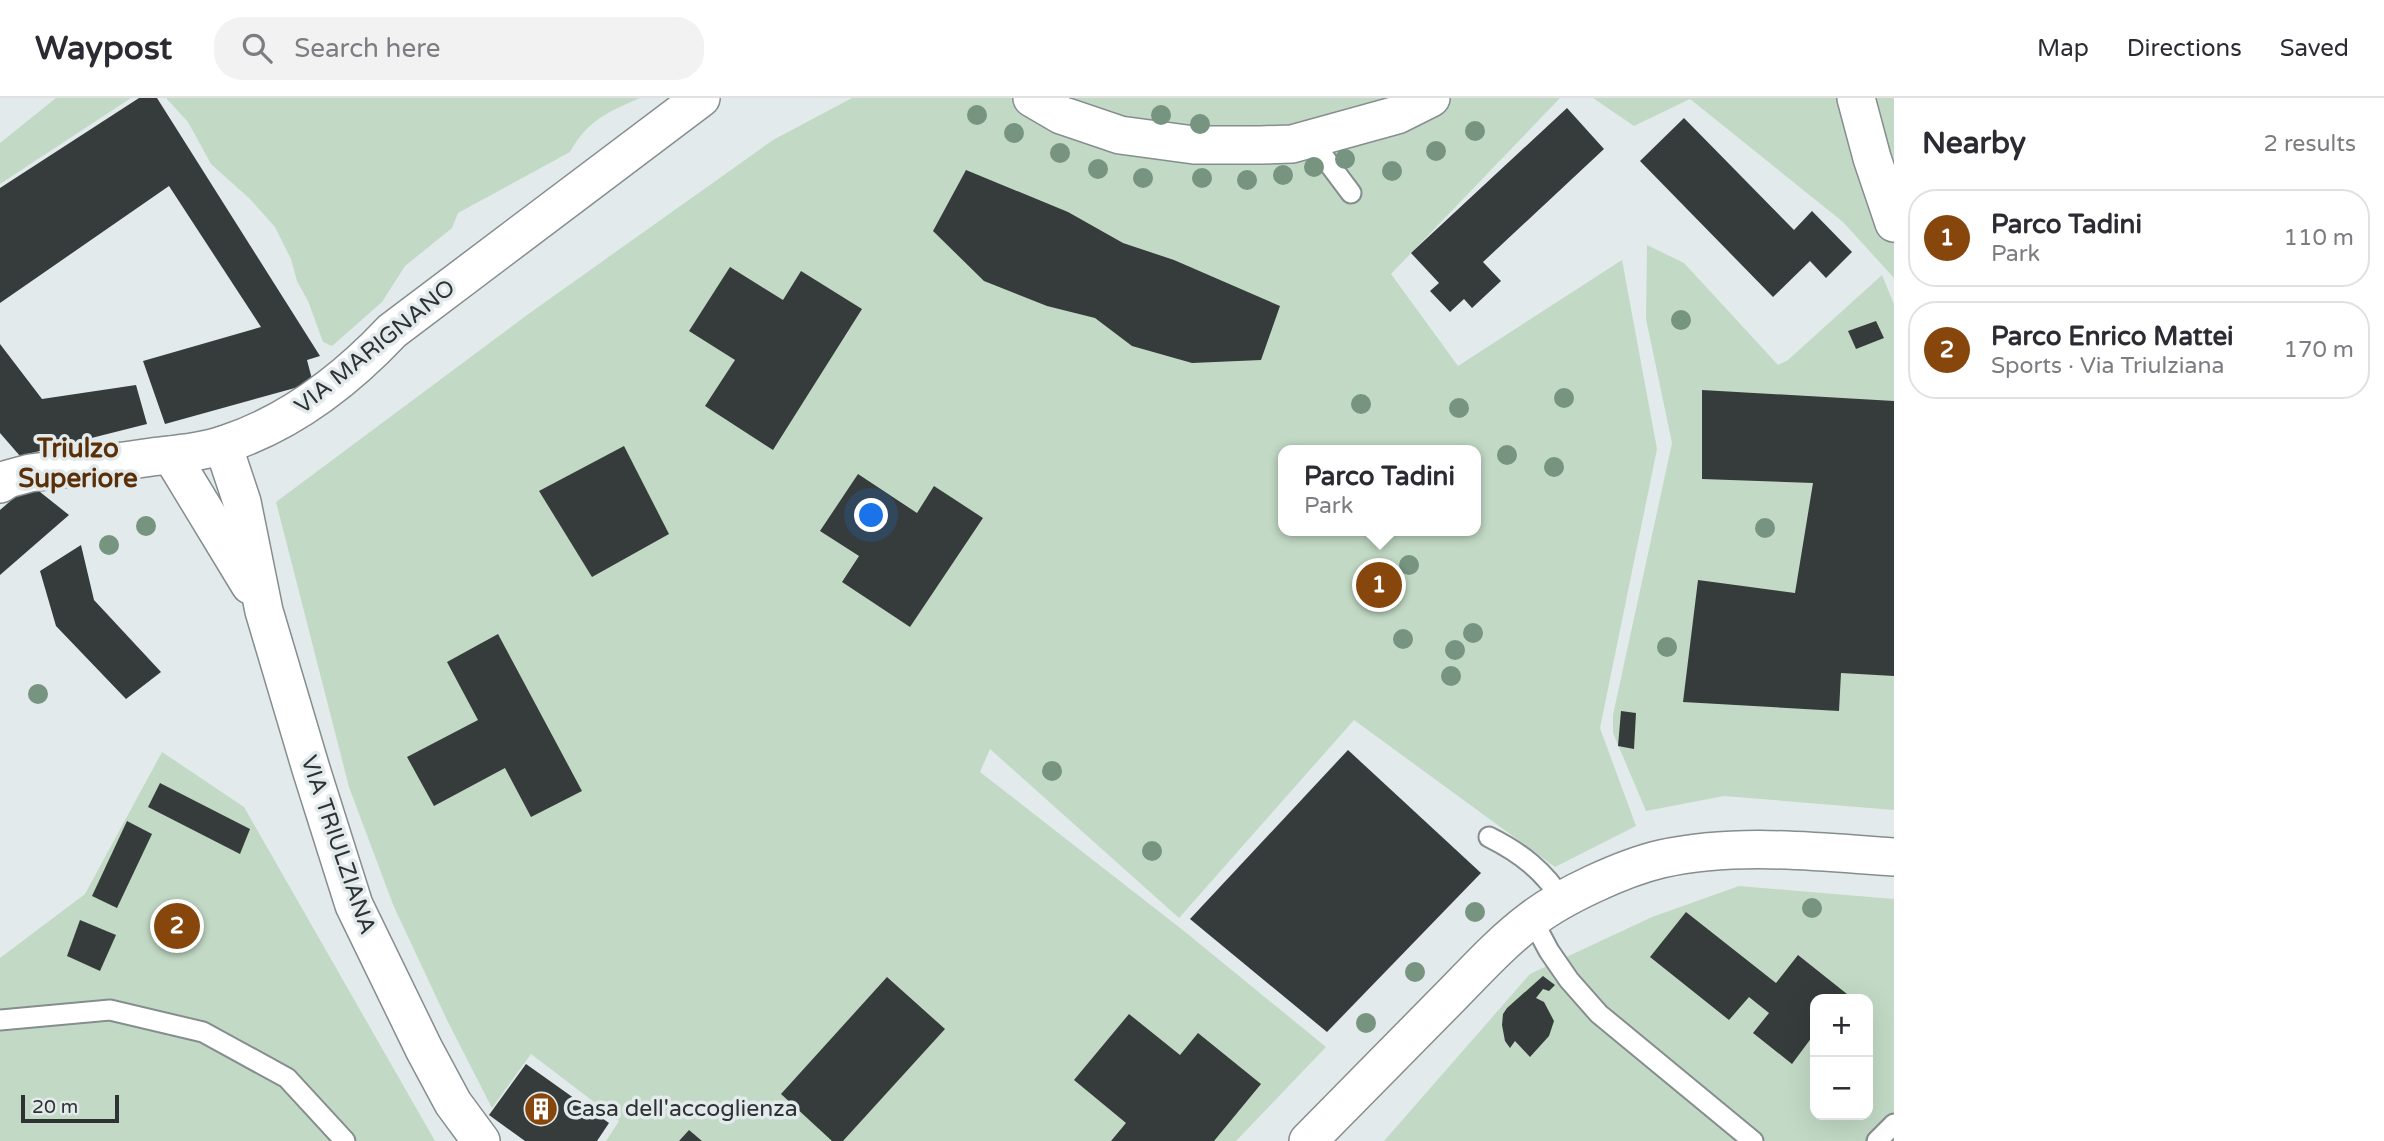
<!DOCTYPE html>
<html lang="en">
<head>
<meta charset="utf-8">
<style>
  body { margin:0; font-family:"Varela Round",sans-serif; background:#f2f2f3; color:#2b2b33 }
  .controls { position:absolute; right:21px; bottom:21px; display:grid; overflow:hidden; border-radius:14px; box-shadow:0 7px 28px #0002 }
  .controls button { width:63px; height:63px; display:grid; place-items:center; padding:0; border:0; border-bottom:2px solid #e1e1e2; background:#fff; color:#2b2b33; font:35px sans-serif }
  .scale { position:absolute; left:21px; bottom:18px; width:98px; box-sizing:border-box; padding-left:7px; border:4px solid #2f3233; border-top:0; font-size:19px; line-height:24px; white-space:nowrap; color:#2f3233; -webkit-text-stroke:5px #e2eaeb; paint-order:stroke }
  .you { position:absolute; left:872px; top:418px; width:24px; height:24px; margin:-18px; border:5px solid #fff; border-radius:50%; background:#1a73e8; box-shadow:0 0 0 10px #1a73e833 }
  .badge { display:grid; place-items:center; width:46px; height:46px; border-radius:50%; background:#86460c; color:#fff; font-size:23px; font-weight:700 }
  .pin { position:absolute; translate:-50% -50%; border:4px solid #fff; box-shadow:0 2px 7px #0006 }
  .popup { position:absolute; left:1278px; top:347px; width:203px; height:91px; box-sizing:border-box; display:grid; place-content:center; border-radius:14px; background:#fff; filter:drop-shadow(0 2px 5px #0005); font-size:23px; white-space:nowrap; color:#7c7c81 }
  .popup b { font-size:26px; color:#2b2b33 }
  .popup::after { content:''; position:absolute; left:50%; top:100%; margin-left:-14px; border:14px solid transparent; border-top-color:#fff }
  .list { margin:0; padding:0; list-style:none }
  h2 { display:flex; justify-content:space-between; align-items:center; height:91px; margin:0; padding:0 28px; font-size:30px }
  h2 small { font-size:23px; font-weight:400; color:#7c7c81 }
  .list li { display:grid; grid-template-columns:46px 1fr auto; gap:21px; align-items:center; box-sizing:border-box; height:98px; margin:0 14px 14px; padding:0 14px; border:2px solid #e1e1e2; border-radius:28px }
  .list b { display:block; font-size:26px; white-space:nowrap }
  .list p { margin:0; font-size:23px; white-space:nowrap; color:#7c7c81 }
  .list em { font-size:23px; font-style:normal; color:#7c7c81 }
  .icon { flex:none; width:38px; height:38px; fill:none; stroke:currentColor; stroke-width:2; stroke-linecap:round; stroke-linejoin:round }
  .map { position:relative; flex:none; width:1894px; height:1043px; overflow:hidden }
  header { display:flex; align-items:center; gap:42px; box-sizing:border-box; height:98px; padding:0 35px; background:#fff; border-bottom:2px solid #e1e1e2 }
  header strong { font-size:33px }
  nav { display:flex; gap:38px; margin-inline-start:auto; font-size:24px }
  .search { width:490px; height:63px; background:#f2f2f3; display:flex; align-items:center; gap:18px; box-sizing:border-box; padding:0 24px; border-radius:28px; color:#7c7c81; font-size:26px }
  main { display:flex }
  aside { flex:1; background:#fff }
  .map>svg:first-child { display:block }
</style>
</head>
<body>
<header>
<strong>Waypost</strong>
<div class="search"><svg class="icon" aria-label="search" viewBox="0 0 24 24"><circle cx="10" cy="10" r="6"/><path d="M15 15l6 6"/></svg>Search here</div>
<nav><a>Map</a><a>Directions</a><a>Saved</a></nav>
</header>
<main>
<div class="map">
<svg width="1894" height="1043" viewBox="0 0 1894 1043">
  <rect width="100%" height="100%" fill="#e2eaeb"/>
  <g fill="#c2dac5" fill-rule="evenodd">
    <path d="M56,0H131L0,86V45Z"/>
    <path d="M166,0H640C608,14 588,22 570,54L458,115L452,130L405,168L382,204L332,248L323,244L308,203L297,183L291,161L275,129L251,102L211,66L188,24Z"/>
    <path d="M852,0H1560L1391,176L1458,268L1622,162L1657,351L1600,630L1636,728L1555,769L1354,622L1179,820L990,651L980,674L1184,833L1326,949L1236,1043H606L619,1023L531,956L492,1010L447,922L394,809L349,689L276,404L527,217L773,42ZM1283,352H1475V433H1283Z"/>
    <path d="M1593,0H1894V180L1843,124L1690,1L1634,28Z"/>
    <path d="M1647,147L1684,165L1778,267L1788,262L1882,177L1894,206V712L1724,698L1646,713L1613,635V617L1672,345L1646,221Z"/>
    <path d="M162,654L244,709L435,1043H0V860L85,796Z"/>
    <path d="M1739,788L1894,801V1043H1384L1530,876L1652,819ZM1815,901H1868V1017H1815Z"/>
  </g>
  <g fill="#363c3b">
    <path d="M139,0H157L320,258L307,262L313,285L165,326L143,263L261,229L169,88L0,205V90Z"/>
    <path d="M1567,10L1604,51L1483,164L1501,183L1472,210L1464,201L1450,214L1430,193L1439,185L1411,155Z"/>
    <path d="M1684,20L1794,132L1812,113L1852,154L1826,180L1810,163L1773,199L1640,63Z"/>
    <path d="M966,72L1068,114L1123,145L1174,162L1280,208L1261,262L1192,265L1132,248L1095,220L1047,208L984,183L933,133Z"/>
    <path d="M730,169L783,202L801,173L862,211L773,352L705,308L735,262L689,233Z"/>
    <path d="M1876,223L1884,240L1856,251L1848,233Z"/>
    <path d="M0,246L42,301L136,287L147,326L20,358L0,335Z"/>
    <path d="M1702,292L1894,303V578L1841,575L1839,613L1683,604L1698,482L1795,495L1813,385L1702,381Z"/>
    <path d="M624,348L669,436L592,479L539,393Z"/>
    <path d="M858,376L917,415L934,388L983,420L910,529L842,484L859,458L820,433Z"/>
    <path d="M30,386L69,417L0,477V412Z"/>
    <path d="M81,447L94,502L161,574L126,601L56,528L40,473Z"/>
    <path d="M498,536L582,693L531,719L505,670L434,708L407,659L478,622L447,564Z"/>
    <path d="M1621,613L1636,615L1634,651L1618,648Z"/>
    <path d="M1348,652L1481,775L1327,934L1190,821Z"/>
    <path d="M160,685L250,731L240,756L148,709Z"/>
    <path d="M127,723L152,736L117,810L92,798Z"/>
    <path d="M1686,814L1776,885L1798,857L1847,896L1843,901H1815V935L1792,966L1753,935L1769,915L1749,899L1729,922L1650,859Z"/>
    <path d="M80,822L116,837L100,873L67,858Z"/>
    <path d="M1543,878L1555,887L1549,893L1543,891L1536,900L1544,904L1554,923L1549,938L1530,959L1515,943L1510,950L1505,943L1502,927L1503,916L1507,910Z"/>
    <path d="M887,879L945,931L843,1043H832L781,996Z"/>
    <path d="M1129,916L1180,957L1198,935L1261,986L1214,1043H1111L1126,1025L1074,982Z"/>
    <path d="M526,966L609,1025L597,1043H525L489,1017Z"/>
    <path d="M689,1032L702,1043H679Z"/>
  </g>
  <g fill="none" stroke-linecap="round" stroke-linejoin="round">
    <g stroke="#868d8e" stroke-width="23">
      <g id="service">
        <path d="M1317,39L1324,59L1351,95"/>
        <path d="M1489,739C1521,755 1544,773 1563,803"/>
        <path d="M1532,821L1549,853L1569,882L1599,916L1753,1043"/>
        <path d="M0,922L110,912L203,934L287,980L345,1043"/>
        <path d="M1877,1043L1894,1026"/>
      </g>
    </g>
    <g stroke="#868d8e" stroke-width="40">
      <g id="minor">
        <path d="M1032,0L1061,17L1120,37L1194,47H1260L1292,46L1397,17L1431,0"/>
        <path d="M1856,0L1872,60L1894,125"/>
        <path d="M223,347L242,404L264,513L311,671L354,807L424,951L453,1005L481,1043"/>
        <path d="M171,357L250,487"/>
        <path d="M0,386L8,381L30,375C71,370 112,365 152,359C177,356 203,354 226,346C292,324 345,283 392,233L701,0"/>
        <path d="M1308,1043C1353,997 1398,952 1443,906C1471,878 1499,846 1531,822C1562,798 1623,770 1661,761C1737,744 1817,754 1894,759"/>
      </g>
    </g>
    <use href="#service" stroke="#fff" stroke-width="19"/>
    <use href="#minor" stroke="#fff" stroke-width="37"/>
  </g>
  <g fill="#779481">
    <circle cx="977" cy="17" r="10"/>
    <circle cx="1161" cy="17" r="10"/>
    <circle cx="1200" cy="26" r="10"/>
    <circle cx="1475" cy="33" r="10"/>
    <circle cx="1014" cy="35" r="10"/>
    <circle cx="1436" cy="53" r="10"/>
    <circle cx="1060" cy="55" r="10"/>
    <circle cx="1345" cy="61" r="10"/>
    <circle cx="1314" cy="69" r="10"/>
    <circle cx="1098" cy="71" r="10"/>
    <circle cx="1392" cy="73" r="10"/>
    <circle cx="1283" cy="77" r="10"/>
    <circle cx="1143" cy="80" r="10"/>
    <circle cx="1202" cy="80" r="10"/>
    <circle cx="1247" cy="82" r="10"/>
    <circle cx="1681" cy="222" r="10"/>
    <circle cx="1564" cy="300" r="10"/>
    <circle cx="1361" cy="306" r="10"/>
    <circle cx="1459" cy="310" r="10"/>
    <circle cx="1507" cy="357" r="10"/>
    <circle cx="1554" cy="369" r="10"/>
    <circle cx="146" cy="428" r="10"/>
    <circle cx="1765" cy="430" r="10"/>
    <circle cx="109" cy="447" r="10"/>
    <circle cx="1409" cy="467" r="10"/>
    <circle cx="1473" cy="535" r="10"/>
    <circle cx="1403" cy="541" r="10"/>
    <circle cx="1667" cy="549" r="10"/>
    <circle cx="1455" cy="552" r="10"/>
    <circle cx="1451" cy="578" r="10"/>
    <circle cx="38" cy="596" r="10"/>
    <circle cx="1052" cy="673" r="10"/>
    <circle cx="1152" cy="753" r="10"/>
    <circle cx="1812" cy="810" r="10"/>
    <circle cx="1475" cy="814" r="10"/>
    <circle cx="1415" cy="874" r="10"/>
    <circle cx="1366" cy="925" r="10"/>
  </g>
  <defs>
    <g id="building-disc" transform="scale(1.75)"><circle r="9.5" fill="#86460c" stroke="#e2eaeb"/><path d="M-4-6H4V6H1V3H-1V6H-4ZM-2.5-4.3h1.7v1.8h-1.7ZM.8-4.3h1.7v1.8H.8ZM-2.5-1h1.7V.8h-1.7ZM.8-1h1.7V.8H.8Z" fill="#fff"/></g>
  </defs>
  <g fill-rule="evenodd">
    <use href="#building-disc" x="541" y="1011"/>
  </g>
  <g text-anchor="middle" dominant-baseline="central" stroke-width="7" stroke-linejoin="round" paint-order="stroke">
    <g font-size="23" fill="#2f3233" stroke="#e2eaeb">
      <text transform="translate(375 249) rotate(-39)">VIA MARIGNANO</text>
      <text transform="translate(338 747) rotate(71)">VIA TRIULZIANA</text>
    </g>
    <g font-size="23" fill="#2f3233" stroke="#e2eaeb" text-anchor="start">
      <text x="566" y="1011">Casa dell'accoglienza</text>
    </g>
    <g font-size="26" font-weight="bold" fill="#5b2f08" stroke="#e2eaeb">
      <text x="78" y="350">Triulzo<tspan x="78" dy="30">Superiore</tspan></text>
    </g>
  </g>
</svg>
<div class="controls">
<button>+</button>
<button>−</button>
</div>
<div class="scale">20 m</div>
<div class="you"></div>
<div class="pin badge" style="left:1379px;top:487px">1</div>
<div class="popup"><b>Parco Tadini</b>Park</div>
<div class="pin badge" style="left:177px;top:828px">2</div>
</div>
<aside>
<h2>Nearby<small>2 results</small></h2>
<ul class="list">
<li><span class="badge">1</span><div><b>Parco Tadini</b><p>Park</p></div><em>110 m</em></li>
<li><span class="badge">2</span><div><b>Parco Enrico Mattei</b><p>Sports · Via Triulziana</p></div><em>170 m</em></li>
</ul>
</aside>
</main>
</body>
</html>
